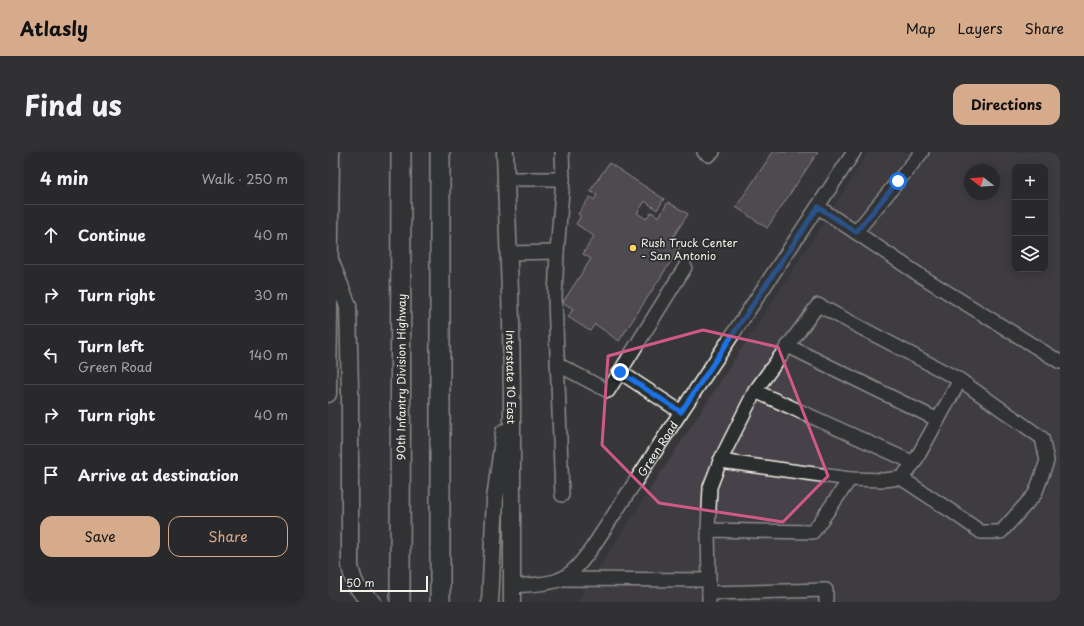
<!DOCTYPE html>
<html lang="en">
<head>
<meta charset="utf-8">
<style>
  body { margin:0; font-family:"Playpen Sans",sans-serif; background:#313134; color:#f1f3f6 }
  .controls { position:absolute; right:12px; top:12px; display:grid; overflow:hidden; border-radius:8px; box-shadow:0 2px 10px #0003 }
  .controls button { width:36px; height:36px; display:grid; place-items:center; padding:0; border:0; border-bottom:1px solid #454548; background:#29292c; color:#f1f3f6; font:20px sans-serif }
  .compass { position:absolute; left:636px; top:12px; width:36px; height:36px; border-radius:50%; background:#29292c; box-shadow:0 2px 10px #0003; rotate:287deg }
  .scale { position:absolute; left:12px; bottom:10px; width:88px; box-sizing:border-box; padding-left:4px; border:2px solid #f4f1e8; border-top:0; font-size:11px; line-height:14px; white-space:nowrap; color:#f4f1e8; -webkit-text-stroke:3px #2a2d2e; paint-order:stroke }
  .stop { position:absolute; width:12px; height:12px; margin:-9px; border:3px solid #1a73e8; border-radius:50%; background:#fff }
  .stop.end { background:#1a73e8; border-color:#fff; box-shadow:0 1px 4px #0008 }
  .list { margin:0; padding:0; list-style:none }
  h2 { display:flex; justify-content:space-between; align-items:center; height:52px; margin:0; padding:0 16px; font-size:17px }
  h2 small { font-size:13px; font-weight:400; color:#a5a6a9 }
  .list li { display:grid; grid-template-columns:26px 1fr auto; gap:12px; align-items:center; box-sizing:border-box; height:60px; padding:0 16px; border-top:1px solid #454548 }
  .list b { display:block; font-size:15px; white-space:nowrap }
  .list p { margin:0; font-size:13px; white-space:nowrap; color:#a5a6a9 }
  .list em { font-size:13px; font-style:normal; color:#a5a6a9 }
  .actions { display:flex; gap:8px; padding:12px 16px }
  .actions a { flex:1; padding:9px 0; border:1px solid #d6ab8b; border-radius:12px; text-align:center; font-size:14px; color:#d6ab8b }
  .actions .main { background:#d6ab8b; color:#111 }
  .icon { flex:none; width:22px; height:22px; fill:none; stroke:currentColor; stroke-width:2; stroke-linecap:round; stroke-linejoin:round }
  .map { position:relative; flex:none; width:732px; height:450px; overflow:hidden; border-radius:12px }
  header { display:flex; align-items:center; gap:24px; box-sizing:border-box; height:56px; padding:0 20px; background:#d6ab8b; color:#111 }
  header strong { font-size:19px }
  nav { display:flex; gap:22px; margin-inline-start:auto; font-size:14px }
  .intro { display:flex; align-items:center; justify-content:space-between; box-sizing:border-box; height:96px; padding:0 24px }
  h1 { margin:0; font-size:28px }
  .button { padding:10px 18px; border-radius:12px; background:#d6ab8b; color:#111; font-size:14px; font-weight:700 }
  main { display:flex; gap:24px; padding:0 24px }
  aside { flex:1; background:#29292c; border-radius:12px; box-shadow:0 2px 10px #0003 }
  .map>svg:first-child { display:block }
</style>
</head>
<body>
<header>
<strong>Atlasly</strong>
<nav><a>Map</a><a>Layers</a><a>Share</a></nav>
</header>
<div class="intro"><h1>Find us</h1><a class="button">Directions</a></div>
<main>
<aside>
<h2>4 min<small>Walk · 250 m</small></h2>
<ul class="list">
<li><svg class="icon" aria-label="ahead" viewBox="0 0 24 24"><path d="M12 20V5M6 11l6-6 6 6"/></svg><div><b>Continue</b></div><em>40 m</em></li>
<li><svg class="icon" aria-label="right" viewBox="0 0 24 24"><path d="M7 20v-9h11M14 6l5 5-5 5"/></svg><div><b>Turn right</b></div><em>30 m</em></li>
<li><svg class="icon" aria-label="left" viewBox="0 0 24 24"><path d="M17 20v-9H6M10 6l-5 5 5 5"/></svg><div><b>Turn left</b><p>Green Road</p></div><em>140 m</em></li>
<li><svg class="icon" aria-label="right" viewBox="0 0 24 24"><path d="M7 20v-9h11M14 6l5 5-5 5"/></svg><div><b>Turn right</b></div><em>40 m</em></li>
<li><svg class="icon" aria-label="arrive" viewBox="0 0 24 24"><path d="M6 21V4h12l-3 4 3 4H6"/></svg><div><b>Arrive at destination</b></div></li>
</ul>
<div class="actions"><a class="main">Save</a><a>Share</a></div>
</aside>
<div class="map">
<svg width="732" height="450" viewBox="0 0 732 450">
  <rect width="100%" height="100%" fill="#37373a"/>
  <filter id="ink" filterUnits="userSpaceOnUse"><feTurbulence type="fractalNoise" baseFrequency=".025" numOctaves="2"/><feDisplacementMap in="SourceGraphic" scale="8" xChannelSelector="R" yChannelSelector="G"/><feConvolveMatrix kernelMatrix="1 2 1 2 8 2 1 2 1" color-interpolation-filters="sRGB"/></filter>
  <g filter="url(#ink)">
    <path fill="#474349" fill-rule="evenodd" d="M540,0H732V450H249L517,38ZM687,15H717V117H687ZM642,18H666V42H642Z"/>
    <g fill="#6d5e6b" stroke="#f4f1e8">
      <path d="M445,0H490L439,76L408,55Z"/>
      <path d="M281,11L336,47L329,58L317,49L309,61L318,67L323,60L331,65L340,50L360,62L345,85L355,91L291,189L267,172L262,179L240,165L245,157L235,150L263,107L255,102L266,84L248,72L253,64L250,62L262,45L266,48L269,43L262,39Z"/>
    </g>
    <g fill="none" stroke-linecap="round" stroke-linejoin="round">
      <g stroke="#f4f1e8" stroke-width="16">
        <g id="minor">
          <path d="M376,0L381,3L385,0"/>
          <path d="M179,27H235L234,0"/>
          <path d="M490,55L593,124L732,210"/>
          <path d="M528,80L594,0"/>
          <path d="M229,100L235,27"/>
          <path d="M181,101L229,100L227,146L234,343"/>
          <path d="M460,194L610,268"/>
          <path d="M229,212L280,239L357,115"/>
          <path d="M292,220L353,260"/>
          <path d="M427,239L586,311"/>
          <path d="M392,309L522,327"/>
          <path d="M573,326L623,359L653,380H673L707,342L719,309L714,286L632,228"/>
          <path d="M380,378L485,380L522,327L556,328L573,326L586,311L632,228L490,153L427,239L392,309L382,335L380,378L381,428"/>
          <path d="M232,427L381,428V450"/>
          <path id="s1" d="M184,434C200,433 216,433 231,428C245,422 255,408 264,396L345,272L526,0"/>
          <path d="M381,441L498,438V450"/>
        </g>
      </g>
      <g stroke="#f4f1e8" stroke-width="19">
        <g id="major">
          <path id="s2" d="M177,0L183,169L184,247V450"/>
          <path d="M2,108L20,154L22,239V414C26,433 29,438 45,450"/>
          <path d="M0,242L3,0"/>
          <path d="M162,450L167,347L176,280"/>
        </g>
      </g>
      <g stroke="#f4f1e8" stroke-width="22">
        <g id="highway">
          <path id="s3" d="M72,450L73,0"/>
          <path d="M112,450V0"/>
        </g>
      </g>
      <use href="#minor" stroke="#2a2d2e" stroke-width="13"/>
      <use href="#major" stroke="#2a2d2e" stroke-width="16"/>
      <use href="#highway" stroke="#2a2d2e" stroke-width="19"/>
    </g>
  </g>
  <g fill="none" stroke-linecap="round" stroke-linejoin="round" filter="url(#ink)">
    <path stroke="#1a73e8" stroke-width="5" d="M292,220L353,260L490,55L528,80L570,29"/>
  </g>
  <path d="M0 0H732V450H0ZM375,178L450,195L500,324L455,370L331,351L274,293L280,204Z" fill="#37373a" fill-opacity=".55" fill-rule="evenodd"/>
  <path fill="none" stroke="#d15985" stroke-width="3" stroke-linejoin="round" d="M375,178L450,195L500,324L455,370L331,351L274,293L280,204Z"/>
  <circle fill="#ffd166" stroke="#2a2d2e" stroke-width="1.5" cx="305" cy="96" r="4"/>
  <g text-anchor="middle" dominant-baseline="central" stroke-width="3.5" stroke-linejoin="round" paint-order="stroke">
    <g font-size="11" fill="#f4f1e8" stroke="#2a2d2e" text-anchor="start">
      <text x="313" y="90">Rush Truck Center<tspan x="313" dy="13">- San Antonio</tspan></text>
    </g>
    <g font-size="11" fill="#f4f1e8" stroke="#2a2d2e">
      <text stroke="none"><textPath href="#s3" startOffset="225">90th Infantry Division Highway</textPath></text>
      <text stroke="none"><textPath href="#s2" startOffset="225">Interstate 10 East</textPath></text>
      <text stroke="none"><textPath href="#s1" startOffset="213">Green Road</textPath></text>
    </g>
  </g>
</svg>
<div class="controls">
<button>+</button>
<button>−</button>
<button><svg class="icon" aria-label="layers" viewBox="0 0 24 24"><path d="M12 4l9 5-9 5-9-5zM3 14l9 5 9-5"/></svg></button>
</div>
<svg class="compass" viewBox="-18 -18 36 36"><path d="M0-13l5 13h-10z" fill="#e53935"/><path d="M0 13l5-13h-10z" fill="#a5a6a9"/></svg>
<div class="scale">50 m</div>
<div class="stop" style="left:570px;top:29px"></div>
<div class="stop end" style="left:292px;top:220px"></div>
</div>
</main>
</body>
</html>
